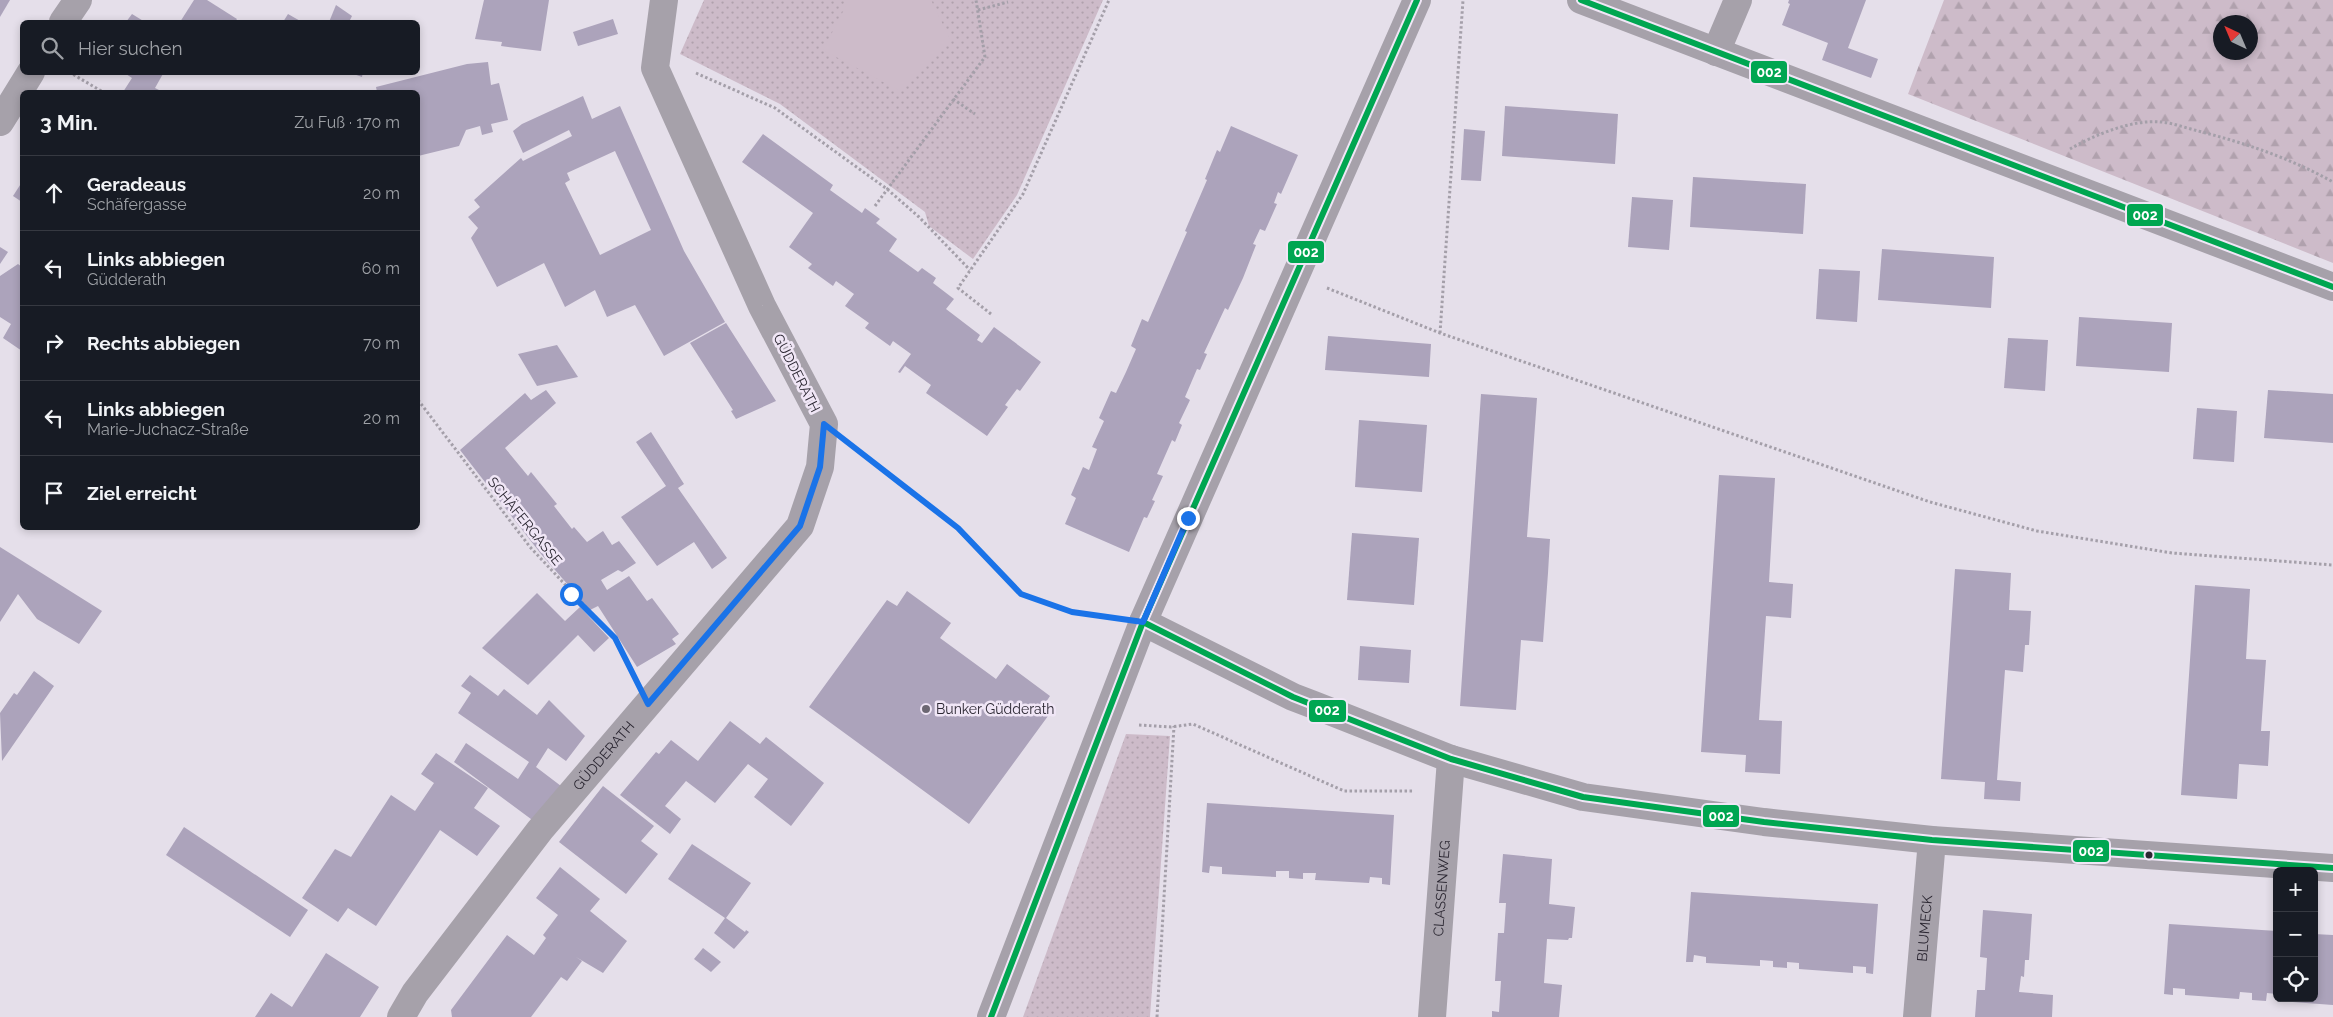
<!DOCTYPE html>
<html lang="de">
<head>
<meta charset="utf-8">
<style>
  body { margin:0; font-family:Raleway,sans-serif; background:#242831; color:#f1f3f6 }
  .controls { position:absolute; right:15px; bottom:15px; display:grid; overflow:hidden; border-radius:8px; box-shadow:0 2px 8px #0003 }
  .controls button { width:45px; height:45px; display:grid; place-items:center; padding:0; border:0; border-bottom:1px solid #363941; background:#171b24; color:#f1f3f6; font:25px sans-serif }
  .compass { position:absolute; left:2213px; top:15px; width:45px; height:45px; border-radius:50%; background:#171b24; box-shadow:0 2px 8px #0003; rotate:316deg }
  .stop { position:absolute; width:15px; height:15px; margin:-11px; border:4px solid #1a73e8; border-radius:50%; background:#fff }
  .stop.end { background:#1a73e8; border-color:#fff; box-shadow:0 1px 5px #0008 }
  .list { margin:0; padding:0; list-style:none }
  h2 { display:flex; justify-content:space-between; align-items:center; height:65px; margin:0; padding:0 20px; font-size:21px }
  h2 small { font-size:16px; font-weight:400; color:#9ea1a6 }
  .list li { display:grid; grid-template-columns:32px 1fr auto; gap:15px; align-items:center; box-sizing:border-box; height:75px; padding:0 20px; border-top:1px solid #363941 }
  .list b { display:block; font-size:19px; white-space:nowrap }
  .list p { margin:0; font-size:16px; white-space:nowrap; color:#9ea1a6 }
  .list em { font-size:16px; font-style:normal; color:#9ea1a6 }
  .icon { flex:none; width:28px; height:28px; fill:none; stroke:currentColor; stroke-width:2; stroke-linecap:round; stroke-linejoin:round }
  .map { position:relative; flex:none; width:2333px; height:1017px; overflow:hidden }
  .search { position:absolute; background:#171b24; box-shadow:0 2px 8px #0003; left:20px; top:20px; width:400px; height:55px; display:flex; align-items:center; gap:12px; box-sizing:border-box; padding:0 18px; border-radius:8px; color:#9ea1a6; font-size:19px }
  .panel { position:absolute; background:#171b24; box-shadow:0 2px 8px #0003; left:20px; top:90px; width:400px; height:440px; border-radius:8px }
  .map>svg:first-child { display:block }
</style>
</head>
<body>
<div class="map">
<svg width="2333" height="1017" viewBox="0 0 2333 1017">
  <defs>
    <pattern id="grass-dots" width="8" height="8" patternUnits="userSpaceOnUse" patternTransform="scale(1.25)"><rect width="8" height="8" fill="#cdbbc9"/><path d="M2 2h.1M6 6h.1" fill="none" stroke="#b0a1ad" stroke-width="1.8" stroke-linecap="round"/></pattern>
    <pattern id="forest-firs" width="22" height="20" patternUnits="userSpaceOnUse" patternTransform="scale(1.25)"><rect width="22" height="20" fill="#cdbbc9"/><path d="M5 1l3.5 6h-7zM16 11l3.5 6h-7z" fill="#b0a1ad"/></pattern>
  </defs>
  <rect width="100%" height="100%" fill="#e5dfea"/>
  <g fill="url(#grass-dots)">
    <path d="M704,0H1103L1017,195L973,259L929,226L925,212L780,104L680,54Z"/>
    <path d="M1126,734L1170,736L1150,1017H1023Z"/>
  </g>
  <path fill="url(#forest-firs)" fill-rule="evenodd" d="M1944,0H2333V263L1908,94ZM2220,22H2250V52H2220Z"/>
  <path fill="#cdbbc9" d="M849,0H931L950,39L900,91L823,50Z"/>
  <g fill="#aca3bb" fill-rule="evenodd">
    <path d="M0,0H10L0,17Z"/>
    <path d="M194,0H207L237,19L235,22H180Z"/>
    <path d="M484,0H549L541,51L501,46L502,42L475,39Z"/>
    <path d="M1789,0H1866L1848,48L1878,59L1871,78L1822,60L1828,43L1782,25L1790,4L1788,3Z"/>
    <path d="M336,5L352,16L349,22H329Z"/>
    <path d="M132,14L145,22H126Z"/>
    <path d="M288,14L302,22H283Z"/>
    <path d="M613,19L618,34L578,46L573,32Z"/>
    <path d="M488,62L491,85L499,83L508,120L491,124L493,132L482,135L480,126L466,130L459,146L418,156V92H377L376,87L467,64Z"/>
    <path d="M123,72H164L155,88L163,92H123L132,78Z"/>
    <path d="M348,72H363L362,77Z"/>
    <path d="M583,96L592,119L620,106L684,251L725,322L664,356L635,305L607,317L595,290L565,307L544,263L497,287L471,238L478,228L468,217L480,207L474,200L521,158L523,161L572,136L569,130L523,153L513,131L522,124ZM615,151L651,230L600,255L565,183L570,180L567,173Z"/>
    <path d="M1505,106L1618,114L1615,164L1502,156Z"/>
    <path d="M1231,126L1298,155L1281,194L1278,192L1274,203L1277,204L1265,231L1260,229L1253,244L1256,245L1243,278L1228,310L1225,308L1204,353L1207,354L1200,370L1197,369L1185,397L1190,400L1179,423L1182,425L1175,442L1172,440L1157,474L1163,476L1152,500L1155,501L1147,518L1144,517L1129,552L1065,524L1076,498L1071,495L1083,467L1089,470L1097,449L1092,447L1104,421L1099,418L1111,391L1116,393L1126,372L1136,349L1131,346L1142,319L1148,322L1187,232L1185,231L1207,180L1205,179L1217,150L1220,152Z"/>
    <path d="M1464,129L1485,131L1481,181L1461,180Z"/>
    <path d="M763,134L833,185L830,190L862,213L865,208L880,219L876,223L897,239L889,251L918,272L922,268L936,278L933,283L954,299L946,309L980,335L977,340L982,343L994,327L1041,362L1020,391L1017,389L1005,405L1008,407L987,436L926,393L931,385L905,366L900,373L898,372L911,354L893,341L890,346L865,328L869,323L845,306L854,294L836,281L833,286L808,268L812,264L789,247L813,213L742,162Z"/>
    <path d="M1693,177L1806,184L1803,234L1690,227Z"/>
    <path d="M22,182V202L13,196Z"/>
    <path d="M1632,197L1673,200L1669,250L1628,247Z"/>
    <path d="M0,247L8,252L0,264Z"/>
    <path d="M1882,249L1994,257L1991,308L1878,300Z"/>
    <path d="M18,264L22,267V351L3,338L11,324L0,317V276Z"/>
    <path d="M1819,269L1860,271L1857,322L1816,319Z"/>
    <path d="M2079,317L2172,323L2169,372L2076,366Z"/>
    <path d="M726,323L776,401L736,419L731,411L733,410L690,343Z"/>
    <path d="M1328,336L1431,344L1429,377L1325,370Z"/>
    <path d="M2008,338L2048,340L2045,391L2004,388Z"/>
    <path d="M557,345L578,377L537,386L518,354Z"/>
    <path d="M546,390L556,403L505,448L528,476L531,472L557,504L554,506L572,529L574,527L587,542L603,531L612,545L619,541L636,563L622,572L618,570L601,580L607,590L629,576L647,601L652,598L679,634L672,639L676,644L637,667L598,606L590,610L541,554L460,450L525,393L531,400Z"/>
    <path d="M2268,390L2333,394V443L2264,438Z"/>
    <path d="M1481,394L1537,398L1527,537L1550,539L1548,573L1543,642L1521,640L1516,710L1460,706Z"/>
    <path d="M2197,408L2237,411L2234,462L2193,459Z"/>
    <path d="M1359,420L1427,425L1422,492L1355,487Z"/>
    <path d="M651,432L684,484L678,488L727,558L712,569L694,542L657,566L621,517L666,486L636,442Z"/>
    <path d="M1719,475L1775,478L1769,582L1793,584L1791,618L1766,616L1759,720L1782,721L1780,774L1745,772L1746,755L1701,752Z"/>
    <path d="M1352,533L1419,538L1414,605L1347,600Z"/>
    <path d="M0,547L102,611L79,644L37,619L18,594L0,622Z"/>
    <path d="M1955,569L2011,573L2009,610L2031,611L2029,645H2025L2023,672L2005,670L1997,780L2021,782L2020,801L1984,799L1985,782L1941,779Z"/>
    <path d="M2195,585L2250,589L2246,659L2266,660L2261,731H2270L2268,766L2239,764L2237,799L2181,795Z"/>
    <path d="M907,591L951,623L940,638L996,679L1007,664L1050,696L1040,711L1048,716L969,824L809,707L887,600L897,606Z"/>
    <path d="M537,593L565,621L580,607L609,638L594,652L578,635L528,685L482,648Z"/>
    <path d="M1360,646L1411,650L1409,683L1358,680Z"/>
    <path d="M34,671L54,686L2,761L0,713L14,693L17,695Z"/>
    <path d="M470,675L498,696L504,689L537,715L549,700L585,736L566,761L548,748L536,767L561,786L535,822L454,762L466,743L518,779L529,762L458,713L471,693L461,686Z"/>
    <path d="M730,721L760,744L766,737L824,783L791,826L754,797L768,779L748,764L715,803L686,781L665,806L681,819L670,834L620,795L656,752L659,754L671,740L698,761Z"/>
    <path d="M436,753L488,788L474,808L500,826L477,856L440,830L376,926L348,908L338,922L302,898L335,849L351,857L391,795L415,811L434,783L421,774Z"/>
    <path d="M603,786L654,826L641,841L658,854L626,894L559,842Z"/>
    <path d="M1207,803L1394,815L1390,885L1382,884V878L1370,877L1369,883L1315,880L1316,873H1303V879L1289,878V871H1276V877L1222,874V867L1210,866L1209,873L1202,872Z"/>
    <path d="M184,827L308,910L290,937L166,855Z"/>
    <path d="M692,844L751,883L726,918L745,932L746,930L749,932L734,949L714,933L725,918L668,879Z"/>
    <path d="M1503,854L1552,859L1549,904L1575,907L1572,938H1569L1568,940L1547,939L1544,983L1562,985L1559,1017H1492V1011L1499,1012L1501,981H1495L1498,933H1504L1506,903H1499Z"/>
    <path d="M560,867L600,899L590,911L627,941L603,973L576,957L582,961L567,981L561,977L531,1017H452L451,1010L507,935L534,955L546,938L543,935L558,915L536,898Z"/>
    <path d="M1691,892L1878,904L1873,974L1866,973V967L1853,966V973L1799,969V963L1787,962V968L1773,967V961L1760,960V966L1706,963V957L1694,955L1693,962H1686Z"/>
    <path d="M1983,910L2032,914L2029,960H2025L2024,977L2021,976L2019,992L2053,995L2052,1017H1975L1977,990H1985L1987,958L1980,957Z"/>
    <path d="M2169,924L2277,931V994L2267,993L2266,1001L2252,1000V993L2240,992L2239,999L2185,995V989L2173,988V995L2164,994Z"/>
    <path d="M2314,934L2333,935V1005L2279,1001V998H2314Z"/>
    <path d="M703,948L721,962L711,972L694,959Z"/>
    <path d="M326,953L379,987L360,1017H255L271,993L292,1007Z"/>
  </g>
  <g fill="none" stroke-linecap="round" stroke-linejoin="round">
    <g stroke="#a49fa9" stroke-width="3" stroke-dasharray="2.5 2.5" stroke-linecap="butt">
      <path d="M978,10L1008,2"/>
      <path d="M69,72L103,92"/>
      <path d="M696,73L775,108L887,189L919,217L970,270"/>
      <path d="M953,99L975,114"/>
      <path d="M2070,149C2094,135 2133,119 2161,122C2173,123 2186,128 2198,131C2245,143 2290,158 2333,182"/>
      <path d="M875,206L985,57L976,0"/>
      <path d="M1327,288L1440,333L1930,502L2037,531L2172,553L2333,565"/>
      <path d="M991,314L958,288L1023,194L1109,0"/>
      <path d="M1440,333L1463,0"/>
      <path d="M418,400L530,547L615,638L631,670"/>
      <path d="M856,449L958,528L1021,594L1072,612L1109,617"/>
      <path d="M1139,725L1171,727L1193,724L1344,791H1414"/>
      <path d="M1157,1017L1174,726"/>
    </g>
    <g stroke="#a6a1aa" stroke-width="28">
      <path d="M1581,0L2333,287"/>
      <path d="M63,22L78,0"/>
      <path d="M1716,52L1738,0"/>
      <path d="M0,122L31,72"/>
      <path d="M1143,622L1293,697L1314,705L1451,759L1583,797L1764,822L1932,840L2333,868"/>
      <path id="s1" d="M401,1017L415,993L540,830L800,526L820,467L824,424L762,306L655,68L664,0"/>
      <path d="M991,1017L1143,622L1417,0"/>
      <path id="s2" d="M1432,1017L1451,759"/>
      <path id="s3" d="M1917,1017L1932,840"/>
    </g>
    <g stroke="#f0e6f6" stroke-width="10">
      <g id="bus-1">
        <path d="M1581,0L2333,287"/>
        <path d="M1143,622L1293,697L1451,759L1583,797L1764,822L1932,840L2333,868"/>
        <path d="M991,1017L1143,622L1417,0"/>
      </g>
    </g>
    <use href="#bus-1" stroke="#00a651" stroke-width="6"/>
  </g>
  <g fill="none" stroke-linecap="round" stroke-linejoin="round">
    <path stroke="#1a73e8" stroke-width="6" d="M571,594L615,638L648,704L800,526L820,467L824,424L958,528L1021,594L1072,612L1143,622L1188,518"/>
  </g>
  <circle fill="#6c6772" stroke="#f0e6f6" stroke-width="2" cx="926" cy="709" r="5"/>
  <circle fill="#2b2732" stroke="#f0e6f6" stroke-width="2" cx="2149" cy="855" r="4.5"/>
  <g text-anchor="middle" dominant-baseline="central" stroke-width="5" stroke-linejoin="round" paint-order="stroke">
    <g font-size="14" fill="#2b2732" stroke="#f0e6f6">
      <text transform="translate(797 373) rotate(63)">GÜDDERATH</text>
      <text transform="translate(525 521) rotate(51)">SCHÄFERGASSE</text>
      <text stroke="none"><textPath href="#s1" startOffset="331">GÜDDERATH</textPath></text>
      <text stroke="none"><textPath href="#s2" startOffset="129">CLASSENWEG</textPath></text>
      <text stroke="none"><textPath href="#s3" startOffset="89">BLUMECK</textPath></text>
    </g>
    <g font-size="14" fill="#2b2732" stroke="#f0e6f6" text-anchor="start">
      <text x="936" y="709">Bunker Güdderath</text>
    </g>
  </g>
  <g stroke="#f0e6f6" stroke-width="2">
    <rect x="1750" y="60" width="38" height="24" rx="5" fill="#00a651"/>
    <rect x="2126" y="203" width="38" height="24" rx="5" fill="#00a651"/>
    <rect x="1287" y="240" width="38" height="24" rx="5" fill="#00a651"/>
    <rect x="1308" y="699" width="39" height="24" rx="5" fill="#00a651"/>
    <rect x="1702" y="804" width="38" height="24" rx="5" fill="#00a651"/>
    <rect x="2072" y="839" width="38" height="24" rx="5" fill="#00a651"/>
  </g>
  <g font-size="14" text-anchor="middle" font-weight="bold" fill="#fff">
    <text x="1769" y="77">002</text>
    <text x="2145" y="220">002</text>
    <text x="1306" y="257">002</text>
    <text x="1327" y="715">002</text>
    <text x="1721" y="821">002</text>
    <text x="2091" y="856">002</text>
  </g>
</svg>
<div class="controls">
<button>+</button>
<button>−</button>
<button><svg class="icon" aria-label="locate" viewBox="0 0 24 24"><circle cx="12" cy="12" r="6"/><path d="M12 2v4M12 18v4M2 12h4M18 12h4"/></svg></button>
</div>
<svg class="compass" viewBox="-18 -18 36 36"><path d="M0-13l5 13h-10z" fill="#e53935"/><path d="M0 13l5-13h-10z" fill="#9ea1a6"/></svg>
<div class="stop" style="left:571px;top:594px"></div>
<div class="stop end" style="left:1188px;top:518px"></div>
<div class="search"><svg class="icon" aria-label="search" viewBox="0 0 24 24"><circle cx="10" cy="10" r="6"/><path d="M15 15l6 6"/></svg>Hier suchen</div>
<section class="panel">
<h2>3 Min.<small>Zu Fuß · 170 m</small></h2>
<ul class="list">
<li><svg class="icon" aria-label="ahead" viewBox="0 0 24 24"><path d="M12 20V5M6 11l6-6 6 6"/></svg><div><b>Geradeaus</b><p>Schäfergasse</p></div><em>20 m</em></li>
<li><svg class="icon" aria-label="left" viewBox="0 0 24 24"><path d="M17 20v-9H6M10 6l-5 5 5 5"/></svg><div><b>Links abbiegen</b><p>Güdderath</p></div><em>60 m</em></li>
<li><svg class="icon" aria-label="right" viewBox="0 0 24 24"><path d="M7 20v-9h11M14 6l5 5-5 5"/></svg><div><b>Rechts abbiegen</b></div><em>70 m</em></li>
<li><svg class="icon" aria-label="left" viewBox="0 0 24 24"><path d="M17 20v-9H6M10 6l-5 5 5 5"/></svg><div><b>Links abbiegen</b><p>Marie-Juchacz-Straße</p></div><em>20 m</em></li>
<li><svg class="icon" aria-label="arrive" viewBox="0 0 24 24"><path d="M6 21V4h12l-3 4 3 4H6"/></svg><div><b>Ziel erreicht</b></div></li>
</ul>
</section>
</div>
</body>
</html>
